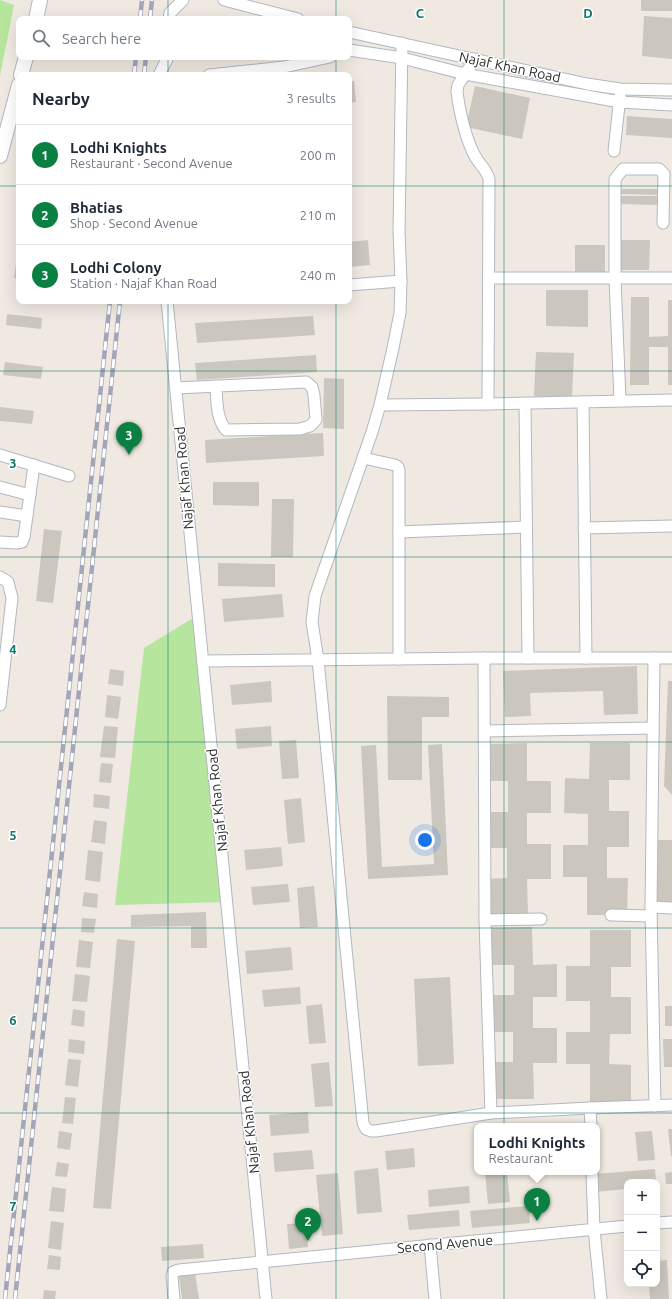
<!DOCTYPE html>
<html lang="en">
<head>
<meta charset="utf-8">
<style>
  body { margin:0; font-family:Ubuntu,sans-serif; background:#f2f2f3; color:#1f2937 }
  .controls { position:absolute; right:12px; bottom:12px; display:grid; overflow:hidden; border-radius:8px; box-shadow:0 4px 16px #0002 }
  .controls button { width:36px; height:36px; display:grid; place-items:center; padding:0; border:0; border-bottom:1px solid #e0e1e3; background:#fff; color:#1f2937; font:20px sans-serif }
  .you { position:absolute; left:425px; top:840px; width:14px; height:14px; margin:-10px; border:3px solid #fff; border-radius:50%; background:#1a73e8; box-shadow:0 0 0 6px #1a73e833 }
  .badge { display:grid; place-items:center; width:26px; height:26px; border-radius:50%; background:#0b8043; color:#fff; font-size:13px; font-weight:700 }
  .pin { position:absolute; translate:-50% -33px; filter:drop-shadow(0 1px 2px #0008) }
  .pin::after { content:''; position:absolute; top:21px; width:14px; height:12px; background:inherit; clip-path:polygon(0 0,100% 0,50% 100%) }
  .popup { position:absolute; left:474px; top:1123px; width:126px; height:52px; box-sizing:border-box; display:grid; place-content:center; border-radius:8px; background:#fff; filter:drop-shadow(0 1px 3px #0005); font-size:13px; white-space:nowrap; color:#747a83 }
  .popup b { font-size:15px; color:#1f2937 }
  .popup::after { content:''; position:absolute; left:50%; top:100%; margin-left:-8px; border:8px solid transparent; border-top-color:#fff }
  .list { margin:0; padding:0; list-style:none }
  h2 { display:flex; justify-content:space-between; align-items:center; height:52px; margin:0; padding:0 16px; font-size:17px }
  h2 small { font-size:13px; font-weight:400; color:#747a83 }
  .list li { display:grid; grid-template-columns:26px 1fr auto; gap:12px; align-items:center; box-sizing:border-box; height:60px; padding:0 16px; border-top:1px solid #e0e1e3 }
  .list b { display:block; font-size:15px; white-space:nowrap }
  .list p { margin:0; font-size:13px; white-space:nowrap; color:#747a83 }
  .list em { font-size:13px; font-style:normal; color:#747a83 }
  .icon { flex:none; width:22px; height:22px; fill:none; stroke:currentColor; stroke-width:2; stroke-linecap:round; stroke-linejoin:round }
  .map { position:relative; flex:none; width:672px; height:1299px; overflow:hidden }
  .search { position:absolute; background:#fff; box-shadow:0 4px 16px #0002; left:16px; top:16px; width:336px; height:44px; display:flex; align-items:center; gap:10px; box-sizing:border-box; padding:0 14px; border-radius:8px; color:#747a83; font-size:15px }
  .panel { position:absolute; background:#fff; box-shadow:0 4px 16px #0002; left:16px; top:72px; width:336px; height:232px; border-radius:8px }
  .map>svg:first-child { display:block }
</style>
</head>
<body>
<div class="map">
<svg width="672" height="1299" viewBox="0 0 672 1299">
  <rect width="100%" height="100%" fill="#efe9e1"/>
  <g fill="#b6e59e">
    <path d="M0,0L14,5L0,76Z"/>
    <path d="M198,615L227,902L115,905L144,648Z"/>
  </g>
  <g fill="#cbc7bf">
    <rect x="641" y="0" width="31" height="11"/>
    <path d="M644,16L672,18V59L642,56Z"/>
    <path d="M349,81H354L356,102L349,103Z"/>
    <path d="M475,86L530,98L522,139L466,127Z"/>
    <path d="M627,116L672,119V138L626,135Z"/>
    <path d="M620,189H661V195L620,194Z"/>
    <path d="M617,196H662V205L617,204Z"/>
    <path d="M368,240L370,265L349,267V242Z"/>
    <path d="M617,240H650L649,270H617Z"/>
    <path d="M575,245H605V275L575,274Z"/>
    <path d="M16,264H19V279L14,278Z"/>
    <path d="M546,290H588V327L546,326Z"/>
    <path d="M631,297H649V337L668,336V300H672V385H668V347H649V385H630Z"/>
    <path d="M7,314L42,318L41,329L6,325Z"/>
    <path d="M313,316L315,335L197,343L195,323Z"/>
    <path d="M536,352L574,353L572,398L534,396Z"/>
    <path d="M316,355L317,372L197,380L195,363Z"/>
    <path d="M5,362L43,367L41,379L3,375Z"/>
    <path d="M324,378L344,379V429L323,428Z"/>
    <path d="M0,407L34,411L32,424L0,421Z"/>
    <path d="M323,433L324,456L206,463L205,440Z"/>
    <path d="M213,482H259V506L213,505Z"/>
    <path d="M272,499H294L293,557H271Z"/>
    <path d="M44,529L62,531L53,603L36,601Z"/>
    <path d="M218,563L275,564V587L218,586Z"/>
    <path d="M282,594L284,617L224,622L222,599Z"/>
    <path d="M637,666L638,714L604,715L603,691L530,693L531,716L505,717L503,671Z"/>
    <path d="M110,669L124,671L123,686L108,684Z"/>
    <path d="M271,681L272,702L232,705L230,685Z"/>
    <path d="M668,681H672V795L664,786Z"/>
    <path d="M107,695L121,697L118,719L105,717Z"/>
    <path d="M387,696L449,697V717H422V780H388Z"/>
    <path d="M104,726L118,727L115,758L100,757Z"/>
    <path d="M271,726L272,746L237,749L235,729Z"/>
    <path d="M296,740L299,778L282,779L279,741Z"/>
    <path d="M527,743V781H551V813H527V844H551V879H527L528,915H487V879L507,878V848H487L486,812H508V781H486V744Z"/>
    <path d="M590,743H630V780H609V811H629V847H607V878H628L627,915H587V877H563V845H588V814L564,813L565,778L589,779Z"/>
    <path d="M442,744L448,875L368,879L361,746L376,745L382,867L434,864L428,745Z"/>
    <path d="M101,763L113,764L111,783L99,782Z"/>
    <path d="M94,794L110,796L109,809L93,807Z"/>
    <path d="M301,798L305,842L288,844L284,800Z"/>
    <path d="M94,820L107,822L105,844L91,842Z"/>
    <path d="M658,840H672V903H657Z"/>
    <path d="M281,847L283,866L246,870L244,850Z"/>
    <path d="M88,850L103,852L100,882L85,880Z"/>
    <path d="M288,884L290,902L253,905L251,887Z"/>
    <path d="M314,886L318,927L300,928L297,888Z"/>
    <path d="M84,892L98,894L97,908L82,906Z"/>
    <path d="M206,912L207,948H191V926L131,927V915Z"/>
    <path d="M82,918L96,919L94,933L81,932Z"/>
    <path d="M532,927L533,965L557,964V997H533V1028H557V1063H533L534,1099H493V1062H513V1032H493L492,995H514V965H492V928Z"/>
    <path d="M590,930H631V967H611V997H631V1034H610L609,1064L631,1065V1102H590V1064H566V1032H590V1001H566V966H590Z"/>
    <path d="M117,939L135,941L111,1209L93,1208Z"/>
    <path d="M79,940L93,942L90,968L76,967Z"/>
    <path d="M291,947L293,970L247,974L245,951Z"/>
    <path d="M75,974L90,976L87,1002L72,1001Z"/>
    <path d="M450,977L454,1064L418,1066L414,979Z"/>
    <path d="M300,987L301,1004L264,1007L262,990Z"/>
    <path d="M322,1004L326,1043L309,1044L306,1006Z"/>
    <rect x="665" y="1006" width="7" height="20"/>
    <path d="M73,1009L85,1011L84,1027L71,1025Z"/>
    <path d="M69,1039L85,1041L84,1054L68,1052Z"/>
    <path d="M663,1039H672V1067H664Z"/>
    <path d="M68,1059L81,1060L78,1087L65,1085Z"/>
    <path d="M329,1062L333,1106L315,1107L311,1064Z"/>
    <path d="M65,1097L76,1098L73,1124L62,1123Z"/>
    <path d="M308,1112L309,1133L271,1136L269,1115Z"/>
    <path d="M668,1129H672V1156H671Z"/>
    <path d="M59,1131L72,1133L70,1150L57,1148Z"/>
    <path d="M652,1131L655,1160L638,1161L635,1132Z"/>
    <path d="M414,1148L415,1167L387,1170L385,1151Z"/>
    <path d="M312,1150L314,1169L275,1172L273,1153Z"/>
    <path d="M57,1162L69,1164L67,1177L55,1176Z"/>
    <path d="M378,1168L382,1212L357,1214L354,1171Z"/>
    <path d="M655,1169L656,1182H627V1189L596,1192L595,1174Z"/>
    <path d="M485,1172H507L510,1202L488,1204Z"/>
    <path d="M672,1172V1184H666L665,1173Z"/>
    <path d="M338,1173L343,1234L322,1236L316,1175Z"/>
    <path d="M469,1186L470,1203L429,1207L428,1190Z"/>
    <path d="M52,1187L66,1189L64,1212L49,1211Z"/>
    <path d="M529,1206L530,1223L472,1228L470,1211Z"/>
    <path d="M459,1210L460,1226L409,1230L407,1215Z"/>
    <path d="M51,1221L64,1223L61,1250L48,1248Z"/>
    <path d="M306,1223L308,1247L289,1249L287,1224Z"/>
    <path d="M203,1244L204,1258L162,1261L161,1247Z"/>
    <path d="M49,1255L61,1257L60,1270L47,1269Z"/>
    <path d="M667,1260L669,1299H650L649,1284H657V1261Z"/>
    <path d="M195,1273L199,1299H182L179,1275Z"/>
    <path d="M44,1290L56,1291L55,1299H43Z"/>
  </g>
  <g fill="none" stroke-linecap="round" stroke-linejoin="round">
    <g stroke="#b4b7c1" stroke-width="13">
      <g id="minor">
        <path d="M224,0L298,19"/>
        <path d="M169,19L170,13L183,0"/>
        <path d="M349,32L587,84L620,89L672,90"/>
        <path d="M402,43L399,231L401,281L400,313L393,348L380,405L372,432L315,596L312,622L318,660L363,1123L366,1129L371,1131H376L491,1113L590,1108L672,1105"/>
        <path d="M349,50L402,58L465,74L620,102L672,105"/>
        <path d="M475,59L458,85L457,91C459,110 466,141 476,158C481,166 487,170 489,179L488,404L672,400"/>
        <path d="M159,75L168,57"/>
        <path d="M209,75L284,67L330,57"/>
        <path d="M614,151L620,96"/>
        <path d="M489,278H672"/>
        <path d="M349,285L401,281"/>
        <path d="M167,301L266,1299"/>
        <path d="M176,388L306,382L312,387L314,395L316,420L310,426L300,429L226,430C216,418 217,401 216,386"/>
        <path d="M620,400L615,279V179L623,169H659L664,174L663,223"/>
        <path d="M583,402L586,658"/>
        <path d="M525,404L528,658"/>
        <path d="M380,405L488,404"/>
        <path d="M0,455L69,476"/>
        <path d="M363,458L395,465L398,467L399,470V659"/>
        <path d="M0,487L30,495"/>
        <path d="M0,512L27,516"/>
        <path d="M584,528L672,526"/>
        <path d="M399,532L526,527"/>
        <path d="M0,542L16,543L22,542L24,537L34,465"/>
        <path d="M0,577L8,582L12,598L0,705"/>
        <path d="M484,658L485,920L491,1113"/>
        <path d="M654,658L651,907L655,1106"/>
        <path d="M203,661L484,658H672"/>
        <path d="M485,731L653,728"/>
        <path d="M651,907L672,908"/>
        <path d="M611,915L651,916"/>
        <path d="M485,920L541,919"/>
        <path d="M590,1108L591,1126"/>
        <path d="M592,1172L594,1229L601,1299"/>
        <path d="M657,1223L672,1222"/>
        <path d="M430,1245L435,1299"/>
        <path d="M174,1299L172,1276L173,1272L179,1270L627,1226"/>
      </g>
    </g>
    <g stroke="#b4b7c1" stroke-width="16">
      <g id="tertiary">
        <path d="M36,19L40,0"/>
        <path d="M21,75L26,57"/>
        <path d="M0,156L19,85"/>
      </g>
    </g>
    <use href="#minor" stroke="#fff" stroke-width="11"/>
    <use href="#tertiary" stroke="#fff" stroke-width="14"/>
    <g stroke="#a3a6b8" stroke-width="4.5">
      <g id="rail">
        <path d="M140,19L142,0"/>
        <path d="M150,19L152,0"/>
        <path d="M134,75L136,57"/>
        <path d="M144,75L146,57"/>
        <path d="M5,1299L110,301"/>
        <path d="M15,1299L120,301"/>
      </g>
    </g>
    <use href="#rail" stroke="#fff" stroke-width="3" stroke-dasharray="9" stroke-linecap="butt"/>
  </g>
  <path fill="none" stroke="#0f766e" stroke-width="1" stroke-opacity="0.55" d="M168,0V19M336,0V19M504,0V1299M168,57V75M336,57V75M0,186H19M349,186H672M168,301V1299M336,301V1299M0,371H672M0,557H672M0,742H672M0,928H672M0,1113H672"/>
  <g text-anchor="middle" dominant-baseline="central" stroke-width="3" stroke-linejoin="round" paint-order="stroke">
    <g font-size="14" fill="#2e2e2e" stroke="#fff">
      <text transform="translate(510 67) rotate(12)">Najaf Khan Road</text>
      <text transform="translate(184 478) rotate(-95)">Najaf Khan Road</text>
      <text transform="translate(217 800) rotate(-96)">Najaf Khan Road</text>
      <text transform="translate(249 1122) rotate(-96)">Najaf Khan Road</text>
      <text transform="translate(445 1244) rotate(-5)">Second Avenue</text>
    </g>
  </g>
  <g font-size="13" text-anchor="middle" font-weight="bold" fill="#0f766e" stroke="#fff" stroke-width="3" stroke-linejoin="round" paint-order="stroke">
    <text x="420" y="18">C</text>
    <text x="588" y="18">D</text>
    <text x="13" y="468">3</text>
    <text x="13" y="654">4</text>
    <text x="13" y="840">5</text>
    <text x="13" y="1025">6</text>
    <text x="13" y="1211">7</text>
  </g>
</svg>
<div class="controls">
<button>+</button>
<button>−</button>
<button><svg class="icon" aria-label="locate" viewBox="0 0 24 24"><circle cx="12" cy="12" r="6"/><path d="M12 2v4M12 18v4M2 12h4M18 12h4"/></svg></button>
</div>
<div class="you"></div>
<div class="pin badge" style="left:537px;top:1221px">1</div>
<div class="popup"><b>Lodhi Knights</b>Restaurant</div>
<div class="pin badge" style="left:308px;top:1241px">2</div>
<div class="pin badge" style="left:129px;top:455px">3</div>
<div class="search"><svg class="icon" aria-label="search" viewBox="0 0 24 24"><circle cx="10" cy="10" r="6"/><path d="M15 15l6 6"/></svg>Search here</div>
<section class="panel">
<h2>Nearby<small>3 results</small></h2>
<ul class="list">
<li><span class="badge">1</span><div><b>Lodhi Knights</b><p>Restaurant · Second Avenue</p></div><em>200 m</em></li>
<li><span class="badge">2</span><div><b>Bhatias</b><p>Shop · Second Avenue</p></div><em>210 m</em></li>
<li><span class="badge">3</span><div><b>Lodhi Colony</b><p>Station · Najaf Khan Road</p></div><em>240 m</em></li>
</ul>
</section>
</div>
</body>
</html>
